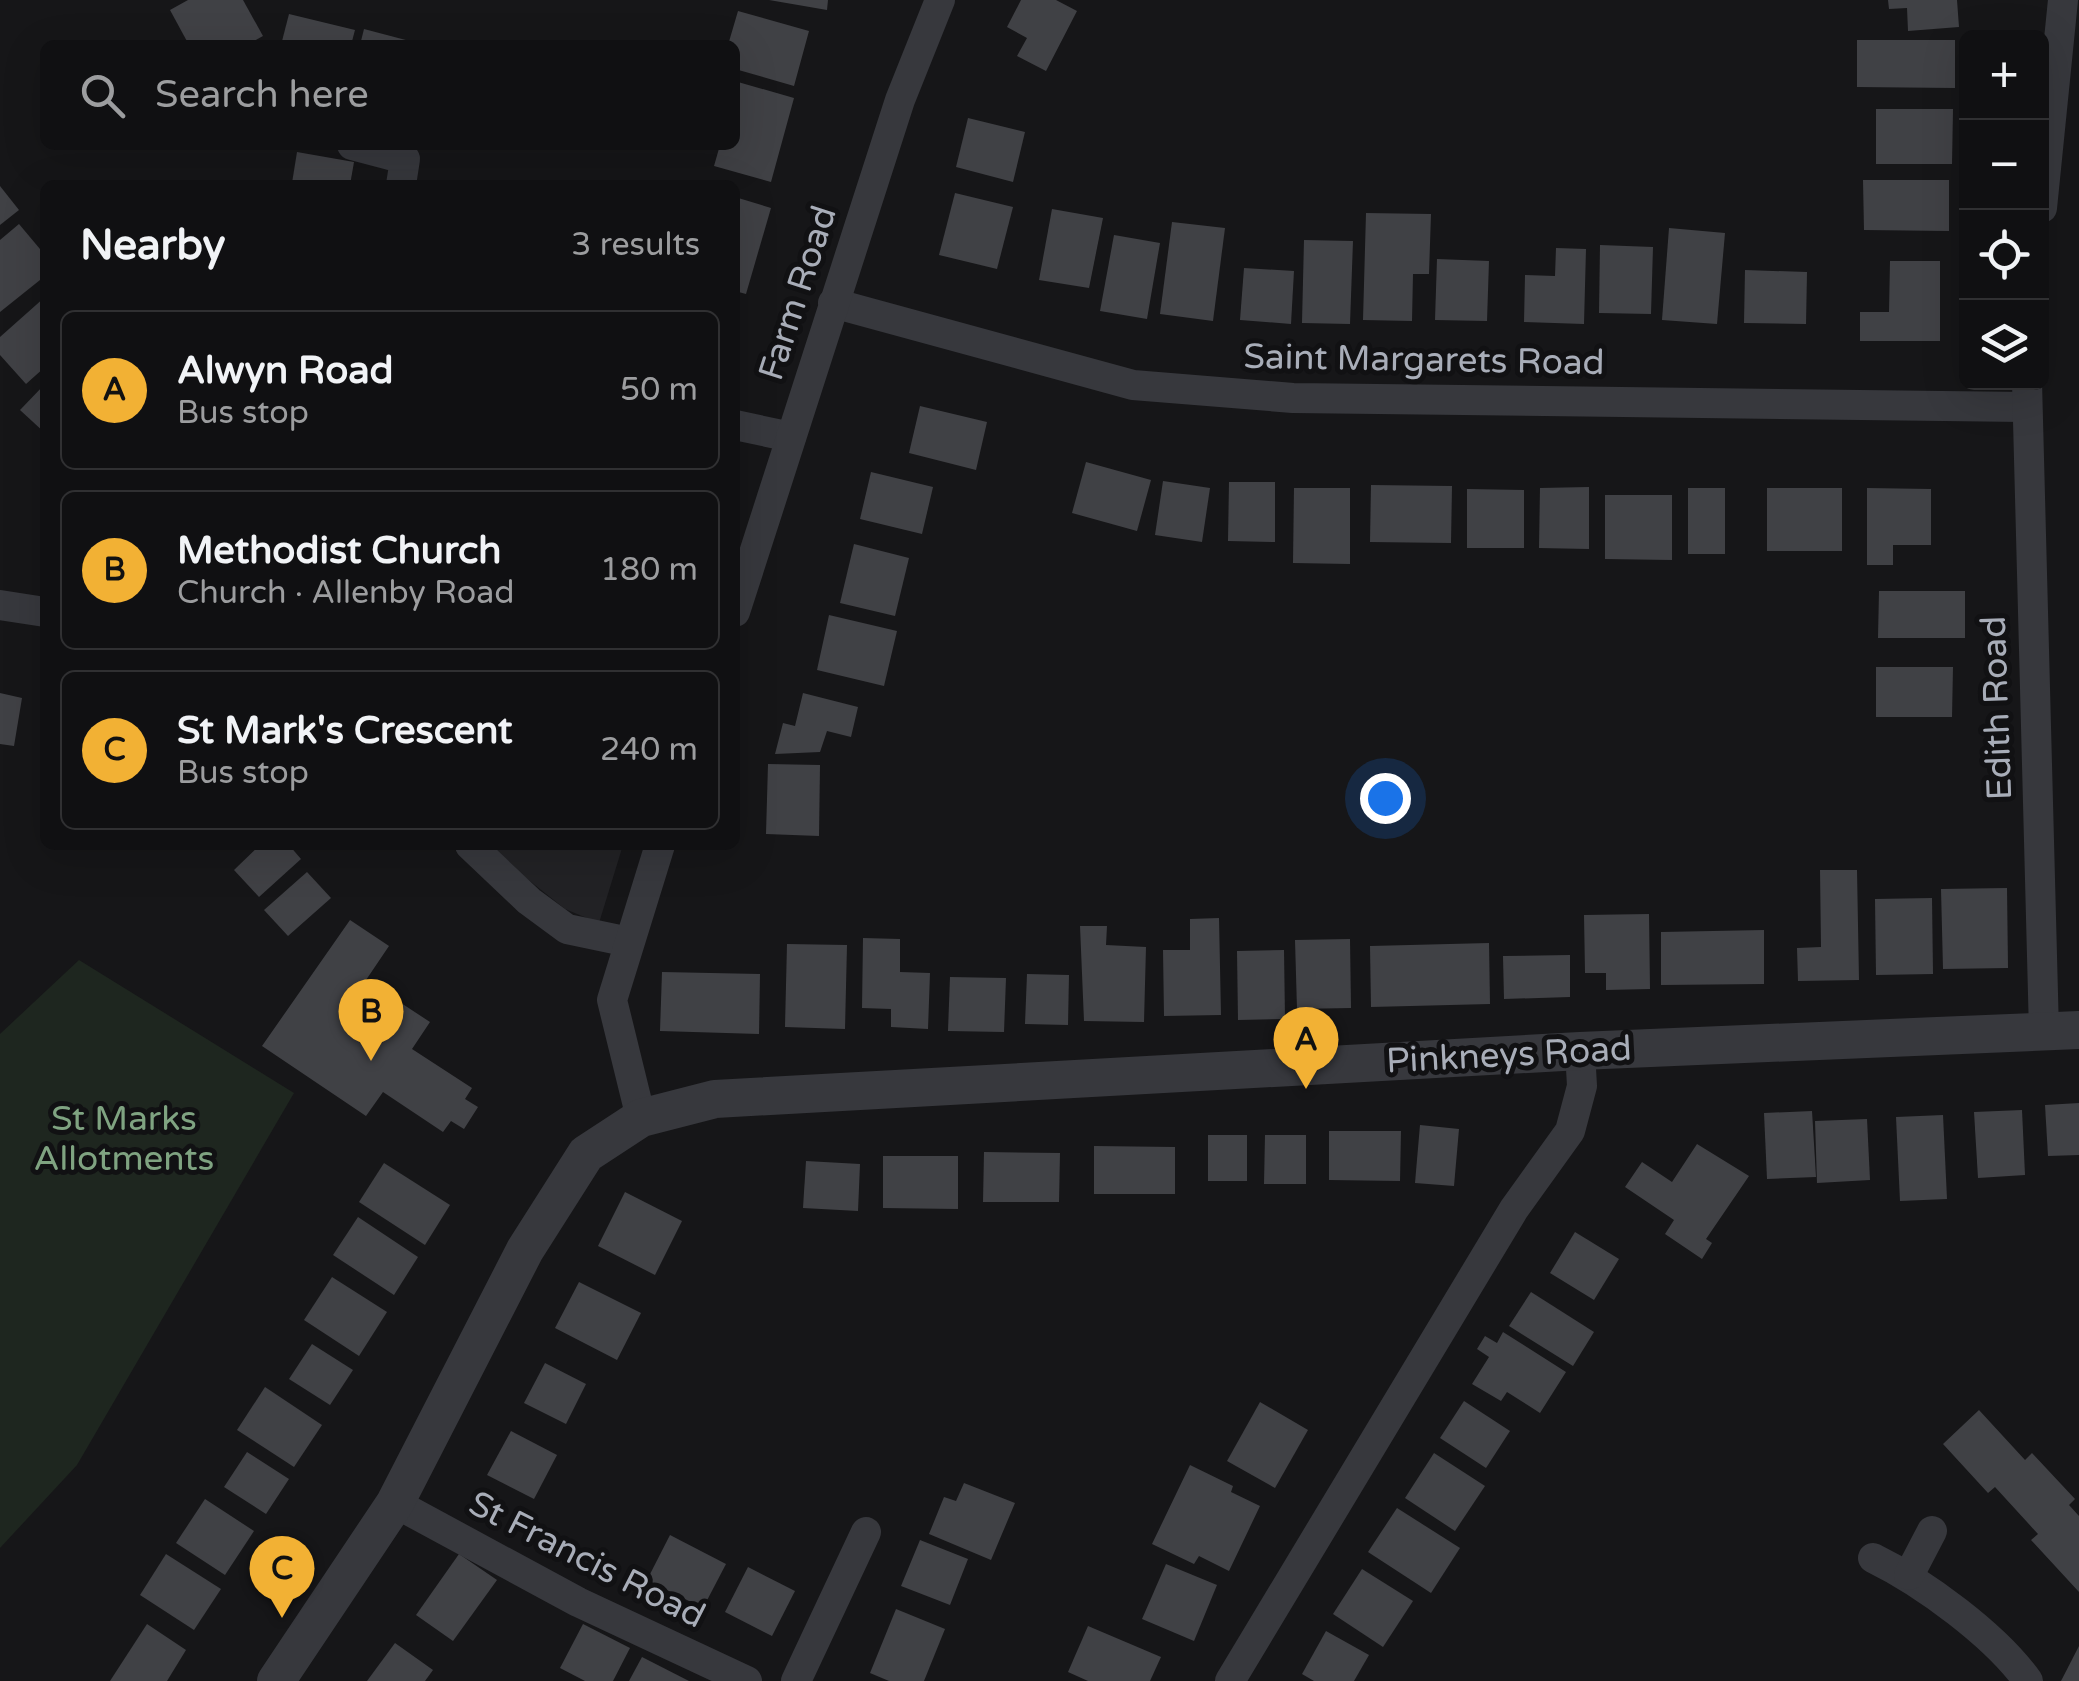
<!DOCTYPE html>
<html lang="en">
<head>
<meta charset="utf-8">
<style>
  body { margin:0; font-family:"Varela Round",sans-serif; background:#1e1e20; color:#f1f3f6 }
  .controls { position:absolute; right:30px; top:30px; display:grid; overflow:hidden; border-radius:15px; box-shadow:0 10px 40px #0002 }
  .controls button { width:90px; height:90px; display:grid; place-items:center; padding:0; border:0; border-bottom:2px solid #303032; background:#101012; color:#f1f3f6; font:50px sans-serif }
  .you { position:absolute; left:1385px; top:798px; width:35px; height:35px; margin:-25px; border:8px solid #fff; border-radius:50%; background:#1a73e8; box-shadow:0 0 0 15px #1a73e833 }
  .badge { display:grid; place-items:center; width:65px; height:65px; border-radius:50%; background:#f2b134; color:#111; font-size:32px; font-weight:700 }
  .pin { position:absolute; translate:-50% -82px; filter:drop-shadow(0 2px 5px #0008) }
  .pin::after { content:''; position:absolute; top:52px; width:35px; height:30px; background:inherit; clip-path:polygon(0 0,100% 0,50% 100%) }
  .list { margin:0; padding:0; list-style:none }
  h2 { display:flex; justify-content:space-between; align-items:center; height:130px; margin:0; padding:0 40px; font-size:42px }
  h2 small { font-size:32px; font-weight:400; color:#9c9d9f }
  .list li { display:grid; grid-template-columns:65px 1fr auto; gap:30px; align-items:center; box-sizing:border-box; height:160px; margin:0 20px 20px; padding:0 20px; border:2px solid #303032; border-radius:15px }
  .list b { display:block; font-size:38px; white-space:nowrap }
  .list p { margin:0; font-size:32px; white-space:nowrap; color:#9c9d9f }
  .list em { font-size:32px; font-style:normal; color:#9c9d9f }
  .icon { flex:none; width:55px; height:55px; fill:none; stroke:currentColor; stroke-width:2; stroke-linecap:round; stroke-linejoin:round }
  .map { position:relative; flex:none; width:2079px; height:1681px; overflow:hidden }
  .search { position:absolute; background:#101012; box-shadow:0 10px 40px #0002; left:40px; top:40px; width:700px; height:110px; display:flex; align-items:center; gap:25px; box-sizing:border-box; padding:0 35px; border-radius:15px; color:#9c9d9f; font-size:38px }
  .panel { position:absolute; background:#101012; box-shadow:0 10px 40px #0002; left:40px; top:180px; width:700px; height:670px; border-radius:15px }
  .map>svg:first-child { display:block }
</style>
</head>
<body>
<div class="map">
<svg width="2079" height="1681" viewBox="0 0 2079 1681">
  <rect width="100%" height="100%" fill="#161618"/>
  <path fill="#222225" d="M485,845H623L599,923L565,909Z"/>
  <path fill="#1e261f" d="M79,960L294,1093L77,1465L0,1548V1034Z"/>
  <g fill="#404145">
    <path d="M188,0H243L263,36L247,45H189L170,10Z"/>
    <path d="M769,0H828L827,10Z"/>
    <path d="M1021,0H1056L1077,11L1046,71L1017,56L1027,38L1007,27Z"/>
    <path d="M1888,0H1957L1959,27L1908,31L1907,8L1889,9Z"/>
    <path d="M738,11L809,31L794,86L735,69V45H728Z"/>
    <path d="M289,14L355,30L351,45H281Z"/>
    <path d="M364,29L421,44V45H360Z"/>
    <path d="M1857,40H1955V88L1857,87Z"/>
    <path d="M738,82L794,98L771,182L714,166L720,145H735Z"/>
    <path d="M1876,109H1953L1952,164H1876Z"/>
    <path d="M968,118L1025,132L1013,182L956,167Z"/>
    <path d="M297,152L354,162L350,185L292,183Z"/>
    <path d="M1863,180H1949V231L1864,230Z"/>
    <path d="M0,186L19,210L0,225Z"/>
    <path d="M955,193L1013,207L997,269L939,255Z"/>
    <path d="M735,197L771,208L746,294L735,291Z"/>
    <path d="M1052,209L1103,218L1089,288L1039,280Z"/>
    <path d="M1366,213L1431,214L1429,274H1413L1412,321L1363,320Z"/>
    <path d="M1172,222L1225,228L1213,321L1160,314Z"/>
    <path d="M19,224L45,255V276L0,312V240Z"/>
    <path d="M1669,228L1725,233L1717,324L1662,320Z"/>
    <path d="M1114,235L1160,243L1147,319L1100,311Z"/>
    <path d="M1304,240L1353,241L1350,324L1302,323Z"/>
    <path d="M1600,245L1653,247L1651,314L1599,313Z"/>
    <path d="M1556,248L1586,249L1584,324L1524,322L1525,275L1555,276Z"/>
    <path d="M1437,259L1489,261L1487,321L1435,320Z"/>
    <path d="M1890,261H1940V341H1860V312H1889Z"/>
    <path d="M1244,268L1294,271L1291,324L1240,320Z"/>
    <path d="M1745,270L1807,272L1806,324L1744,323Z"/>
    <path d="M45,297V367L26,384L0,355V337Z"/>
    <path d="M45,384V433L20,410Z"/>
    <path d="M920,406L987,422L976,470L909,453Z"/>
    <path d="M1086,462L1151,480L1137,531L1072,513Z"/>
    <path d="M871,472L933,487L922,534L860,519Z"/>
    <path d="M1163,481L1210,488L1202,542L1155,535Z"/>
    <path d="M1229,482H1275V542L1228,541Z"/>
    <path d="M1371,485L1452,486L1451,543L1370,542Z"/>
    <path d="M1589,487V549L1539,548L1540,488Z"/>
    <path d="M1294,488H1350V564L1293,563Z"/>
    <rect x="1688" y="488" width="37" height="66"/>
    <rect x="1767" y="488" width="75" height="63"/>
    <path d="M1867,488L1931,489V545H1893V565H1867Z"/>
    <path d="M1467,489L1524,490V548H1467Z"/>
    <path d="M1605,495H1672V560L1605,559Z"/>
    <path d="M854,544L909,558L895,616L840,603Z"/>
    <path d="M1879,591H1965V638H1878Z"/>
    <path d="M829,615L897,631L884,686L817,670Z"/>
    <path d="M1876,667H1953L1952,717H1876Z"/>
    <path d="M0,693L22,698L14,746L0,744Z"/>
    <path d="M803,693L858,707L851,737L827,731L820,752L775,754L783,723L795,726Z"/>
    <path d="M768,764L820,765L819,836L766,834Z"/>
    <path d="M260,845H289L301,859L259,897L234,870Z"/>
    <path d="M1820,870H1857L1859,980L1798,981L1797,948L1821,947Z"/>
    <path d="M307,872L331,898L288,936L264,910Z"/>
    <path d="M2007,888L2008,968L1943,969L1941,889Z"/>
    <path d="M1932,898L1933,974L1876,975L1875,899Z"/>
    <path d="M1649,914L1650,989L1606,990V973H1585L1584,915Z"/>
    <path d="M1219,918L1221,1015L1164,1016L1163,950H1190V919Z"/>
    <path d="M350,920L389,946L366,980L430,1022L412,1049L472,1088L465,1099L478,1107L464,1129L451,1121L443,1132L383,1092L366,1116L262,1046Z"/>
    <path d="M1080,926H1107L1106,945L1146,947L1144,1022L1084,1021Z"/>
    <path d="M1764,930V984L1661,985V932Z"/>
    <path d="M863,938L900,939V972L930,973L928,1029L891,1027V1009L862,1008Z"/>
    <path d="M1350,939L1351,1008L1297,1009L1295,940Z"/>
    <path d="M1489,943L1490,1004L1371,1007L1370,946Z"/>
    <path d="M787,944L847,945L845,1029L785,1027Z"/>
    <path d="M1284,950L1285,1019L1238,1020L1237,951Z"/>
    <path d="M1570,955V997L1504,999L1503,956Z"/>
    <path d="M662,972L760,974L759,1034L660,1031Z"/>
    <path d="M1027,974L1069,975L1068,1025L1025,1024Z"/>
    <path d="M950,977L1006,978L1004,1032L948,1031Z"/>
    <path d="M2079,1103V1155L2048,1156L2045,1105Z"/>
    <path d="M2022,1110L2025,1175L1978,1178L1974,1112Z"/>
    <path d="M1812,1111L1816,1177L1767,1179L1764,1113Z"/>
    <path d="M1943,1115L1947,1199L1900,1201L1896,1117Z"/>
    <path d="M1867,1119L1870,1180L1817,1183L1815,1121Z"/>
    <path d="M1420,1125L1459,1129L1454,1186L1415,1183Z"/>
    <path d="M1329,1131H1401L1400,1181L1329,1180Z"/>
    <rect x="1208" y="1135" width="39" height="46"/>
    <path d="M1265,1135H1306V1184H1264Z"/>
    <path d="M1697,1144L1749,1176L1706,1239L1712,1243L1702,1259L1665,1234L1674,1220L1625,1187L1642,1162L1672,1182Z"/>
    <path d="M1094,1146L1175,1147V1194H1094Z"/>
    <path d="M984,1152L1060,1153L1059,1202H983Z"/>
    <path d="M883,1156H958V1209L883,1208Z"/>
    <path d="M806,1161L860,1164L858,1211L803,1208Z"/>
    <path d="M384,1163L450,1205L425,1245L359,1202Z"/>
    <path d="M625,1192L682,1221L655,1275L598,1246Z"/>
    <path d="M358,1217L418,1257L394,1295L333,1255Z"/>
    <path d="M1575,1232L1619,1259L1594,1300L1550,1273Z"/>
    <path d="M332,1277L387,1312L359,1356L304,1320Z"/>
    <path d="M579,1282L641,1313L617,1360L555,1328Z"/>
    <path d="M1531,1292L1594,1332L1573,1366L1509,1326Z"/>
    <path d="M1503,1332L1566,1372L1540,1413L1507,1392L1501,1401L1472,1384L1489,1357L1477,1349L1485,1336L1497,1343Z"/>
    <path d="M312,1344L353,1370L330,1405L289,1379Z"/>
    <path d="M545,1363L586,1384L566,1424L524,1403Z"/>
    <path d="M265,1387L322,1425L294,1467L237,1430Z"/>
    <path d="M1464,1401L1510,1431L1486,1468L1440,1438Z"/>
    <path d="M1260,1402L1308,1430L1275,1488L1227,1461Z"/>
    <path d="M1979,1410L2025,1460L2032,1453L2075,1499L2069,1505L2079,1516V1592L2031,1540L2038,1534L1995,1487L1988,1493L1943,1444Z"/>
    <path d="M511,1431L557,1455L534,1499L487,1475Z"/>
    <path d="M247,1452L289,1479L266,1514L224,1487Z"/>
    <path d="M1434,1453L1485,1486L1455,1531L1405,1498Z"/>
    <path d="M1190,1465L1233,1486L1231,1492L1260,1506L1229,1571L1199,1556L1194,1564L1152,1544Z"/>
    <path d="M964,1483L1015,1503L991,1560L929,1534L944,1497L956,1501Z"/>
    <path d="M205,1499L254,1531L225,1575L176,1543Z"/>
    <path d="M1397,1508L1460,1548L1431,1593L1368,1552Z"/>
    <path d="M670,1535L726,1564L703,1608L647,1580Z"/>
    <path d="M920,1540L968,1559L950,1605L901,1586Z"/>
    <path d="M166,1554L221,1589L194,1630L140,1595Z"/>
    <path d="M459,1554L497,1580L453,1641L416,1615Z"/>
    <path d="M1166,1564L1217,1585L1194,1641L1142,1619Z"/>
    <path d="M748,1567L795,1591L772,1636L725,1612Z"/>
    <path d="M1362,1569L1413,1601L1383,1647L1333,1614Z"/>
    <path d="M896,1609L945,1629L924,1681H889L870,1673Z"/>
    <path d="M147,1624L186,1650L167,1681H110Z"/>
    <path d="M583,1624L630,1648L613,1681H585L560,1668Z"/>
    <path d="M1088,1626L1161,1657L1150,1681H1088L1068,1672Z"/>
    <path d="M1326,1631L1369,1655L1354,1681H1314L1302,1674Z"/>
    <path d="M395,1643L433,1670L425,1681H367Z"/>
    <path d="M2079,1646V1681H2061Z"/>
    <path d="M642,1657L689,1681H629Z"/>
  </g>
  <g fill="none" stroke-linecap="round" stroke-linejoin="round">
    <g stroke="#37383d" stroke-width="30">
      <path d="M352,145L405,159L401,185"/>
      <path d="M2042,208L2063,0"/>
      <path d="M833,303L1133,385L1293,398L2025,407"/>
      <path d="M2027,382L2044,1032"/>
      <path d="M735,425L791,437"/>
      <path d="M0,605L45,612"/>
      <path d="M735,612L900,100L940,0"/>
      <path d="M470,845L529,901L567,929L629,942"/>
      <path d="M641,1118L612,1000L660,845"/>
      <path d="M395,1503L578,1602L747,1681"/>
      <path d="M1873,1558C1924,1583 1995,1635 2028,1681"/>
      <path d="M1909,1575L1932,1531"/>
      <path d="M796,1681L866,1532"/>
      <path d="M1230,1681L1514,1209L1570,1131L1582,1086L1580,1051"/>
    </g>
    <path stroke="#37383d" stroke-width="38" d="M276,1681L395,1503L525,1250L586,1154L641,1118L715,1099L1580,1051L2079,1030"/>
  </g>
  <g text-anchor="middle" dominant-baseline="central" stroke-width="10" stroke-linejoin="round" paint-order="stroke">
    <g font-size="35" fill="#a8adb8" stroke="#111113">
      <text transform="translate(798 293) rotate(-72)">Farm Road</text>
      <text transform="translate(1424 360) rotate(1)">Saint Margarets Road</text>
      <text transform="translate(1997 708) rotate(-92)">Edith Road</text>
      <text transform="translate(1509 1055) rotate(-3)">Pinkneys Road</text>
      <text transform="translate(587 1560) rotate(27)">St Francis Road</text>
    </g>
    <g font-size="35" fill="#7fa381" stroke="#111113">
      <text x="124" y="1119">St Marks<tspan x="124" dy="40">Allotments</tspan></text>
    </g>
  </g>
</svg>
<div class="controls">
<button>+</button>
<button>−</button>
<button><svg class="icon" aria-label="locate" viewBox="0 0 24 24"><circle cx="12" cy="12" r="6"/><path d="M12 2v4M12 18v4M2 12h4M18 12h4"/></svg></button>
<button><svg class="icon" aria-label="layers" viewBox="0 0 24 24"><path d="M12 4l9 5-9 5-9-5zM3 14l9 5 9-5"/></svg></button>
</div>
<div class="you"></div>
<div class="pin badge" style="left:1306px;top:1089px">A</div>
<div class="pin badge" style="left:371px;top:1061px">B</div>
<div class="pin badge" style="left:282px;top:1618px">C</div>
<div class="search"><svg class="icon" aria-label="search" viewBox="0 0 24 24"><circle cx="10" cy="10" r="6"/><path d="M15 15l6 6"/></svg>Search here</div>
<section class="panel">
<h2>Nearby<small>3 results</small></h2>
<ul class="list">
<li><span class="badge">A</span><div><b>Alwyn Road</b><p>Bus stop</p></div><em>50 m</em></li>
<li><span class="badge">B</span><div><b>Methodist Church</b><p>Church · Allenby Road</p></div><em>180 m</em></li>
<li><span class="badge">C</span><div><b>St Mark's Crescent</b><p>Bus stop</p></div><em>240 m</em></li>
</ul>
</section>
</div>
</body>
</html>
